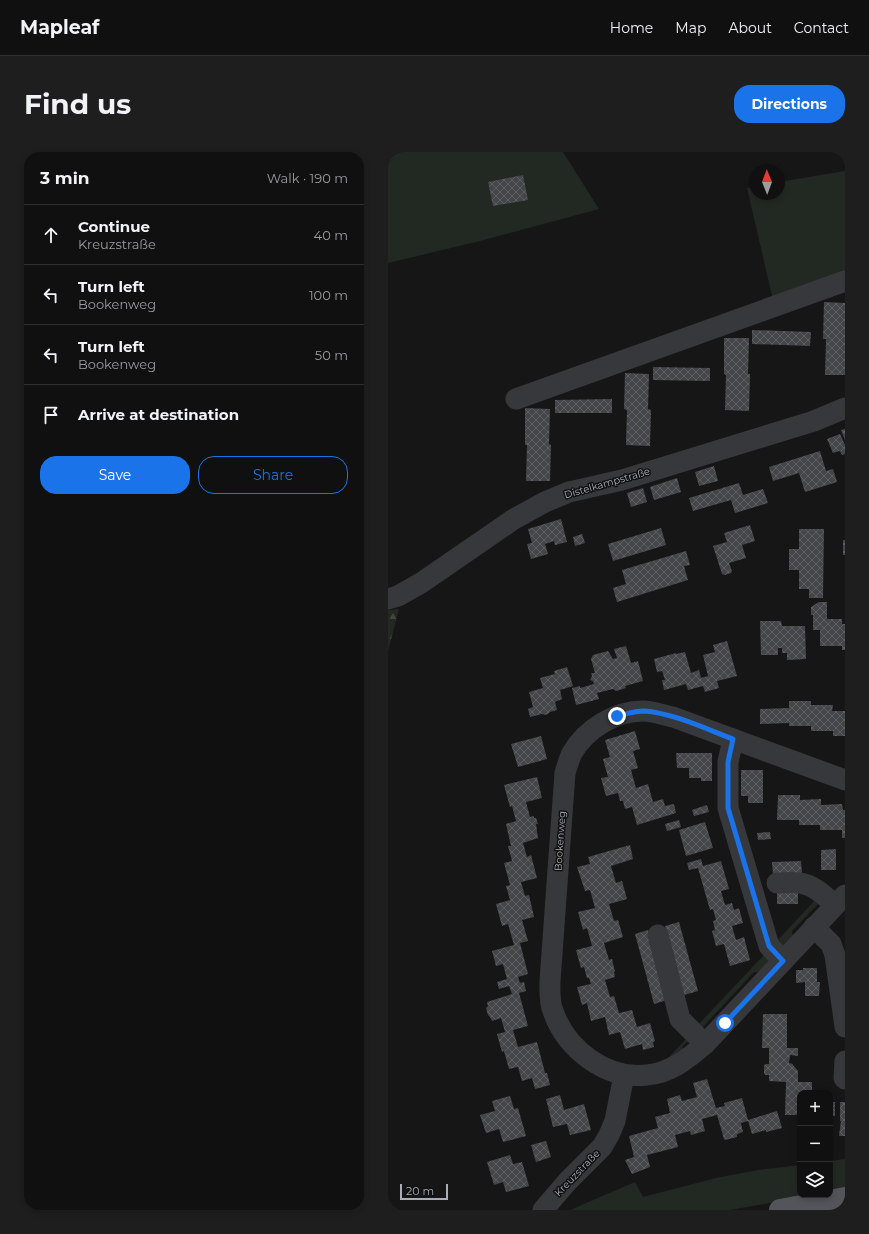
<!DOCTYPE html>
<html lang="en">
<head>
<meta charset="utf-8">
<style>
  body { margin:0; font-family:Montserrat,sans-serif; background:#1e1e1f; color:#f1f3f6 }
  .controls { position:absolute; right:12px; bottom:12px; display:grid; overflow:hidden; border-radius:8px; box-shadow:0 2px 6px #0003 }
  .controls button { width:36px; height:36px; display:grid; place-items:center; padding:0; border:0; border-bottom:1px solid #303031; background:#101011; color:#f1f3f6; font:20px sans-serif }
  .compass { position:absolute; left:361px; top:12px; width:36px; height:36px; border-radius:50%; background:#101011; box-shadow:0 2px 6px #0003; rotate:359deg }
  .scale { position:absolute; left:12px; bottom:10px; width:48px; box-sizing:border-box; padding-left:4px; border:2px solid #a9aeb6; border-top:0; font-size:11px; line-height:14px; white-space:nowrap; color:#a9aeb6; -webkit-text-stroke:3px #111112; paint-order:stroke }
  .stop { position:absolute; width:12px; height:12px; margin:-9px; border:3px solid #1a73e8; border-radius:50%; background:#fff }
  .stop.end { background:#1a73e8; border-color:#fff; box-shadow:0 1px 4px #0008 }
  .list { margin:0; padding:0; list-style:none }
  h2 { display:flex; justify-content:space-between; align-items:center; height:52px; margin:0; padding:0 16px; font-size:17px }
  h2 small { font-size:13px; font-weight:400; color:#9c9d9f }
  .list li { display:grid; grid-template-columns:26px 1fr auto; gap:12px; align-items:center; box-sizing:border-box; height:60px; padding:0 16px; border-top:1px solid #303031 }
  .list b { display:block; font-size:15px; white-space:nowrap }
  .list p { margin:0; font-size:13px; white-space:nowrap; color:#9c9d9f }
  .list em { font-size:13px; font-style:normal; color:#9c9d9f }
  .actions { display:flex; gap:8px; padding:12px 16px }
  .actions a { flex:1; padding:9px 0; border:1px solid #1a73e8; border-radius:16px; text-align:center; font-size:14px; color:#1a73e8 }
  .actions .main { background:#1a73e8; color:#fff }
  .icon { flex:none; width:22px; height:22px; fill:none; stroke:currentColor; stroke-width:2; stroke-linecap:round; stroke-linejoin:round }
  .map { position:relative; flex:none; width:457px; height:1058px; overflow:hidden; border-radius:16px }
  header { display:flex; align-items:center; gap:24px; box-sizing:border-box; height:56px; padding:0 20px; background:#101011; border-bottom:1px solid #303031 }
  header strong { font-size:19px }
  nav { display:flex; gap:22px; margin-inline-start:auto; font-size:14px }
  .intro { display:flex; align-items:center; justify-content:space-between; box-sizing:border-box; height:96px; padding:0 24px }
  h1 { margin:0; font-size:28px }
  .button { padding:10px 18px; border-radius:16px; background:#1a73e8; color:#fff; font-size:14px; font-weight:700 }
  main { display:flex; gap:24px; padding:0 24px }
  aside { flex:1; background:#101011; border-radius:16px; box-shadow:0 2px 6px #0003 }
  .map>svg:first-child { display:block }
</style>
</head>
<body>
<header>
<strong>Mapleaf</strong>
<nav><a>Home</a><a>Map</a><a>About</a><a>Contact</a></nav>
</header>
<div class="intro"><h1>Find us</h1><a class="button">Directions</a></div>
<main>
<aside>
<h2>3 min<small>Walk · 190 m</small></h2>
<ul class="list">
<li><svg class="icon" aria-label="ahead" viewBox="0 0 24 24"><path d="M12 20V5M6 11l6-6 6 6"/></svg><div><b>Continue</b><p>Kreuzstraße</p></div><em>40 m</em></li>
<li><svg class="icon" aria-label="left" viewBox="0 0 24 24"><path d="M17 20v-9H6M10 6l-5 5 5 5"/></svg><div><b>Turn left</b><p>Bookenweg</p></div><em>100 m</em></li>
<li><svg class="icon" aria-label="left" viewBox="0 0 24 24"><path d="M17 20v-9H6M10 6l-5 5 5 5"/></svg><div><b>Turn left</b><p>Bookenweg</p></div><em>50 m</em></li>
<li><svg class="icon" aria-label="arrive" viewBox="0 0 24 24"><path d="M6 21V4h12l-3 4 3 4H6"/></svg><div><b>Arrive at destination</b></div></li>
</ul>
<div class="actions"><a class="main">Save</a><a>Share</a></div>
</aside>
<div class="map">
<svg width="457" height="1058" viewBox="0 0 457 1058">
  <defs>
    <pattern id="forest-firs" width="22" height="20" patternUnits="userSpaceOnUse"><rect width="22" height="20" fill="#222923"/><path d="M5 1l3.5 6h-7zM16 11l3.5 6h-7z" fill="#3f4641"/></pattern>
    <pattern id="building-cross-hatch" width="8" height="8" patternUnits="userSpaceOnUse"><rect width="8" height="8" fill="#45464a"/><path d="M0 0l8 8M0 8l8-8" fill="none" stroke="#5d5e62"/></pattern>
  </defs>
  <rect width="100%" height="100%" fill="#161617"/>
  <g fill="#222923">
    <path d="M0,0H175L211,57L92,89L0,111Z"/>
    <path d="M457,19V122L385,148L359,36L367,34V42H391V30Z"/>
    <path d="M430,745L432,750L404,779L405,786L399,793H392L388,790Z"/>
    <path d="M378,801L382,811L373,820H366L312,878L308,875Z"/>
    <path d="M301,884L303,886L294,895L296,898L284,907L281,905Z"/>
    <path d="M457,1007V1037L442,1040V1009Z"/>
    <path d="M412,1013V1043H427L342,1058H182L247,1030L255,1045L328,1026L370,1018Z"/>
  </g>
  <path fill="url(#forest-firs)" d="M11,457L0,499V458Z"/>
  <g fill="url(#building-cross-hatch)">
    <path d="M135,23L140,48L105,54L100,30Z"/>
    <path d="M436,150L457,151V223H437L438,187H435Z"/>
    <path d="M364,178L423,180L422,194L364,192Z"/>
    <path d="M336,186H361L360,222H362L361,259L337,258L338,223L336,222Z"/>
    <path d="M265,215L322,216V229L265,228Z"/>
    <path d="M237,221L261,222L260,257L263,258L262,294L238,293L239,258L236,257Z"/>
    <path d="M224,247V261H167V248Z"/>
    <path d="M137,256L162,257L161,292L163,293L162,329H138L139,293H137Z"/>
    <path d="M457,277V288L453,278Z"/>
    <path d="M452,282L457,293V302L454,303L452,299L445,301L439,287Z"/>
    <path d="M432,299L438,319L445,317L449,330L417,340L411,321L385,329L381,315Z"/>
    <path d="M326,314L330,329L311,334L307,320Z"/>
    <path d="M289,326L293,340L266,348L262,335Z"/>
    <path d="M351,331L355,343L375,337L380,351L347,361L343,348L305,359L301,346Z"/>
    <path d="M255,336L259,350L243,355L239,341Z"/>
    <path d="M173,367L179,390L167,393L166,389L157,392L160,402L143,407L139,392L144,391L140,377Z"/>
    <path d="M362,373L367,389L354,393L358,406L341,411L344,419L343,421L337,423L334,422L325,394L339,390L336,381Z"/>
    <path d="M273,376L278,393L225,409L220,392Z"/>
    <path d="M411,377H436L435,446H421V437H411V418H401V397H411Z"/>
    <path d="M194,382L197,391L187,394L185,385Z"/>
    <rect x="455" y="388" width="2" height="15"/>
    <path d="M298,399L302,413L296,414L300,428L229,450L225,436L238,432L234,418Z"/>
    <path d="M431,450H439V467H454V472H457V498H454V494H432V478H425V463H423V455Z"/>
    <path d="M372,469H393L394,474H417L418,507L399,508V501H394V496H390V503H373Z"/>
    <path d="M339,489L349,524L329,529L331,536L317,540L315,534L300,538L298,532L276,538L274,528H277L274,519L269,520L266,507L288,501V502L297,500L303,521L311,518L313,526L320,524L315,503L327,500L325,493Z"/>
    <path d="M238,494L243,511L250,509L255,529L237,534L238,536L228,539L225,537L209,541L211,547L188,553L184,536L192,534V536L206,532L205,529L202,528L204,524L203,521H207L203,507L205,503L220,499L225,507L229,506L226,497Z"/>
    <path d="M179,515L185,534L172,538L174,547L167,550L169,558L162,560L160,562L157,563L154,562L142,565L140,557L145,555L141,540L155,536L152,526L167,522L166,519Z"/>
    <path d="M401,549H423V553H445L444,559H457V584H445V579H423V574H401V571L372,572V557L401,556Z"/>
    <path d="M247,579L252,597L245,599L250,616L243,618L248,636L260,632L265,650L275,647L277,654L286,652L288,661L249,673L244,655L237,657L235,649H232L230,641L218,644L213,626L220,625L215,607L222,605L217,588Z"/>
    <path d="M153,584L159,607L130,615L123,592Z"/>
    <path d="M288,601H324V629H313V626H301V616H289Z"/>
    <path d="M353,618H375V651H360V644H353Z"/>
    <path d="M149,625L154,646L138,650L142,665L146,664V666H148L150,672H148L150,686L135,691L139,705L143,703L149,726L133,730L137,744L141,743L146,765L134,768L140,789L132,791L140,822L130,825L132,831L136,830L138,839L131,841L140,874L125,878L130,895L149,890L157,921H159L162,933L147,937L144,926L134,929L130,915L121,917L116,899L114,900L109,882L117,880L113,866L104,869L102,865L100,863L98,856L100,854L99,850L124,842L121,834L111,837L109,830L119,827L115,812L108,814L104,799L126,793L120,772L114,774L108,752L122,748L118,734L122,733L116,711L124,709L120,694H123L118,672L128,669L124,654L122,655L116,633Z"/>
    <path d="M390,643H412V648L433,647V653L454,652L455,658H457V686H454V678H432V673H411V668H389Z"/>
    <path d="M319,653L321,660L306,664L304,658Z"/>
    <path d="M291,668L293,675L279,679L277,672Z"/>
    <path d="M317,670L325,696L298,704L291,678Z"/>
    <path d="M382,680L383,687L370,688L369,681Z"/>
    <path d="M242,693L245,707L223,714L228,731L234,729L239,747L221,752L226,769L230,768L235,785L216,791L221,808L224,807L227,820H226L227,825L217,828L222,845L226,844L231,861L244,858L249,875L262,871L267,889L265,890L266,895L255,898L254,892L237,897L232,880L221,883L217,865L203,869L199,851L194,853L189,835L203,832L201,826H199L196,815L193,816L188,798L204,794L199,776L195,778L190,760L207,756L202,738L197,739L189,715L202,712L200,705Z"/>
    <path d="M448,697V718H433V698Z"/>
    <path d="M313,707L315,714L333,709L341,737L333,739L337,753L344,751L346,758L351,756L355,771L344,774L348,788L356,785L362,808L342,814L336,792L328,794L324,779L327,778L325,769L328,768L325,757L322,758L310,716L301,718L299,711Z"/>
    <path d="M413,709L414,722L385,723L384,710Z"/>
    <rect x="389" y="739" width="21" height="13"/>
    <path d="M291,770L310,839L296,843L277,774Z"/>
    <path d="M260,778L279,848L266,852L247,782Z"/>
    <path d="M415,816H429V830H432L431,844H417V830L408,831V818H415Z"/>
    <path d="M375,862H399V896H410V904L402,903L401,911L405,912V913L410,919V930H424V941H412V963H397L398,930L381,929V923H377L376,921V913L378,912H381V896H374Z"/>
    <path d="M319,927L328,956L337,954L336,951L354,946L360,968L389,959L394,976L378,980V978L364,982L360,969L353,971L355,980L349,982V985L337,988L336,987L329,963L314,967L317,979L303,983L302,979L287,983L290,995L259,1003L262,1015L244,1022L237,1008L246,1005L241,984L270,976L267,965L282,961L279,947L292,943L294,949L309,945L305,931Z"/>
    <path d="M172,943L176,958L196,952L203,978L182,983L179,972L165,975L158,947Z"/>
    <path d="M122,944L126,957L130,956L138,984L115,990L111,977L98,981L92,963L107,959L104,949Z"/>
    <rect x="442" y="950" width="5" height="14"/>
    <path d="M452,950H457V984H451L453,969H452Z"/>
    <path d="M158,989L163,1005L148,1010L143,993Z"/>
    <path d="M122,1003L125,1012L134,1010L141,1034L118,1040L115,1030L106,1033L99,1010Z"/>
  </g>
  <g fill="none" stroke-linecap="round" stroke-linejoin="round">
    <g stroke="#37383c" stroke-width="21">
      <path d="M128,247L457,129"/>
      <path d="M0,447L10,444L33,431L126,367L157,350L181,340L234,328L426,269L457,256"/>
      <path d="M345,587L340,610V656L381,794L395,809"/>
      <path d="M457,628L285,565C275,563 265,559 255,559C227,559 198,577 184,601C181,607 179,615 177,621L162,829C162,839 161,849 165,859C178,897 218,928 259,923C282,921 300,907 317,892L457,743"/>
      <path d="M389,731C396,731 404,730 412,731C426,733 437,744 447,753"/>
      <path d="M426,775L443,792L447,803L457,875"/>
      <path d="M270,783L292,867L317,892"/>
      <path d="M457,909L456,926L457,927"/>
      <path d="M155,1058L179,1030L214,995L221,983L227,969L236,923"/>
    </g>
    <path stroke="#54555a" stroke-width="22" d="M392,1058L457,1046"/>
  </g>
  <g fill="none" stroke-linecap="round" stroke-linejoin="round">
    <path stroke="#1a73e8" stroke-width="5" d="M229,564C238,562 247,559 256,559C285,561 318,577 345,587L340,610V656L381,794L395,809L337,871"/>
  </g>
  <g text-anchor="middle" dominant-baseline="central" stroke-width="3" stroke-linejoin="round" paint-order="stroke">
    <g font-size="10" fill="#a9aeb6" stroke="#111112">
      <text transform="translate(219 331) rotate(-16)">Distelkampstraße</text>
      <text transform="translate(172 689) rotate(-86)">Bookenweg</text>
      <text transform="translate(189 1021) rotate(-46)">Kreuzstraße</text>
    </g>
  </g>
</svg>
<div class="controls">
<button>+</button>
<button>−</button>
<button><svg class="icon" aria-label="layers" viewBox="0 0 24 24"><path d="M12 4l9 5-9 5-9-5zM3 14l9 5 9-5"/></svg></button>
</div>
<svg class="compass" viewBox="-18 -18 36 36"><path d="M0-13l5 13h-10z" fill="#e53935"/><path d="M0 13l5-13h-10z" fill="#9c9d9f"/></svg>
<div class="scale">20 m</div>
<div class="stop" style="left:337px;top:871px"></div>
<div class="stop end" style="left:229px;top:564px"></div>
</div>
</main>
</body>
</html>
